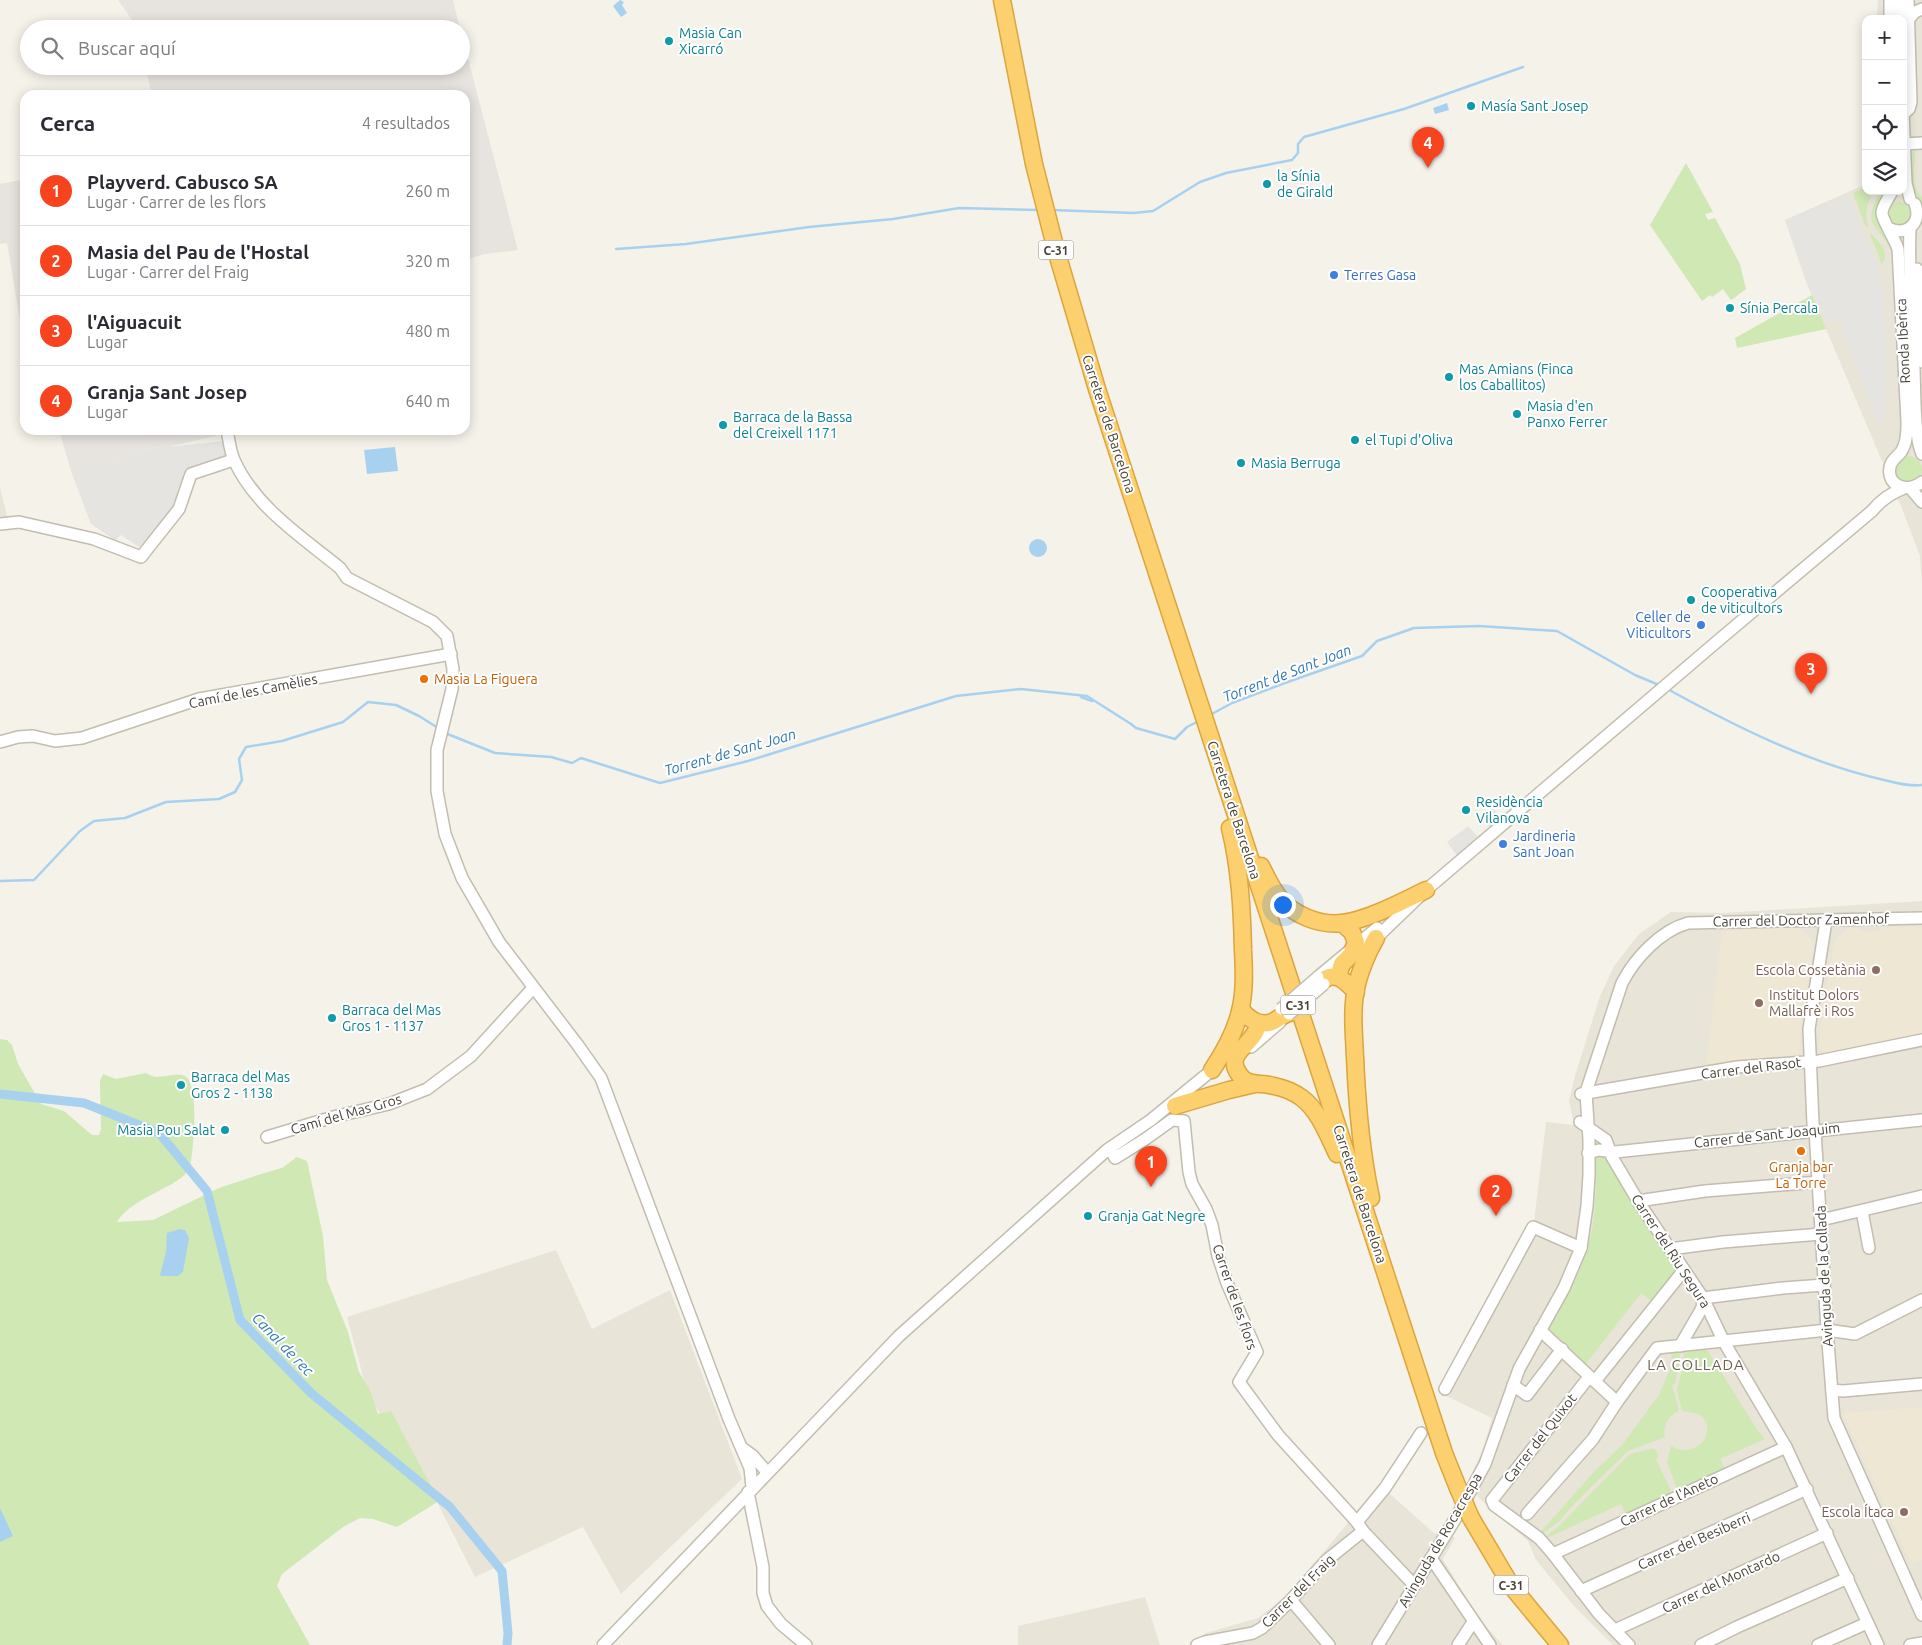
<!DOCTYPE html>
<html lang="es">
<head>
<meta charset="utf-8">
<style>
  body { margin:0; font-family:Ubuntu,sans-serif; background:#f7f7f7; color:#2b2b33 }
  .controls { position:absolute; right:15px; top:15px; display:grid; overflow:hidden; border-radius:10px; box-shadow:0 2px 12px #0003 }
  .controls button { width:45px; height:45px; display:grid; place-items:center; padding:0; border:0; border-bottom:1px solid #e1e1e2; background:#fff; color:#2b2b33; font:25px sans-serif }
  .you { position:absolute; left:1282px; top:904px; width:18px; height:18px; margin:-12px; border:4px solid #fff; border-radius:50%; background:#1a73e8; box-shadow:0 0 0 8px #1a73e833 }
  .badge { display:grid; place-items:center; width:32px; height:32px; border-radius:50%; background:#f7441f; color:#fff; font-size:16px; font-weight:700 }
  .pin { position:absolute; translate:-50% -41px; filter:drop-shadow(0 1px 2px #0008) }
  .pin::after { content:''; position:absolute; top:26px; width:18px; height:15px; background:inherit; clip-path:polygon(0 0,100% 0,50% 100%) }
  .list { margin:0; padding:0; list-style:none }
  h2 { display:flex; justify-content:space-between; align-items:center; height:65px; margin:0; padding:0 20px; font-size:21px }
  h2 small { font-size:16px; font-weight:400; color:#7c7c81 }
  .list li { display:grid; grid-template-columns:32px 1fr auto; gap:15px; align-items:center; box-sizing:border-box; height:70px; padding:0 20px; border-top:1px solid #e1e1e2 }
  .list b { display:block; font-size:19px; white-space:nowrap }
  .list p { margin:0; font-size:16px; white-space:nowrap; color:#7c7c81 }
  .list em { font-size:16px; font-style:normal; color:#7c7c81 }
  .icon { flex:none; width:28px; height:28px; fill:none; stroke:currentColor; stroke-width:2; stroke-linecap:round; stroke-linejoin:round }
  .map { position:relative; flex:none; width:1922px; height:1645px; overflow:hidden }
  .search { position:absolute; background:#fff; box-shadow:0 2px 12px #0003; left:20px; top:20px; width:450px; height:55px; display:flex; align-items:center; gap:12px; box-sizing:border-box; padding:0 18px; border-radius:28px; color:#7c7c81; font-size:19px }
  .panel { position:absolute; background:#fff; box-shadow:0 2px 12px #0003; left:20px; top:90px; width:450px; height:345px; border-radius:15px }
  .map>svg:first-child { display:block }
</style>
</head>
<body>
<div class="map">
<svg width="1922" height="1645" viewBox="0 0 1922 1645">
  <rect width="100%" height="100%" fill="#f5f2ea"/>
  <g fill="#e9e4d8">
    <path d="M1878,0H1922V584L1920,556L1901,506L1807,284L1785,220L1866,184V191H1903V19H1877Z"/>
    <path d="M0,488L10,527L0,528Z"/>
    <path d="M1922,901V1645H1613L1574,1606L1536,1560L1528,1541L1481,1500L1467,1484L1483,1450L1492,1418L1440,1393L1485,1306L1534,1222L1546,1122L1574,1125L1569,1101L1575,1076L1600,996L1614,966L1639,934L1671,912L1723,913Z"/>
    <path d="M556,1250L592,1329L670,1290L742,1479L621,1594L583,1527L475,1577L436,1500L368,1395L347,1317Z"/>
    <path d="M1380,1485L1435,1534L1440,1527L1455,1538L1443,1559L1478,1618L1503,1645H1188L1206,1633L1258,1618L1287,1595Z"/>
    <path d="M1145,1597L1160,1645H1018V1626Z"/>
  </g>
  <g fill="#e7e3de">
    <path d="M118,0H453L460,29H134L132,20Z"/>
    <path d="M461,32L518,250L485,254L465,260V95H152L145,66H461Z"/>
    <path d="M25,179V350L7,243L0,244V184Z"/>
    <path d="M59,430H222L223,434L168,447L162,446L137,451L75,471L72,474Z"/>
  </g>
  <g fill="#ede7d4">
    <path d="M1797,927L1814,941L1801,1028L1799,1056L1706,1067L1722,931Z"/>
    <path d="M1855,927L1864,932L1877,931L1885,927H1922V1034L1826,1054L1819,1048L1821,1023L1834,942L1848,928Z"/>
    <path d="M1922,1407V1560L1911,1564L1843,1413Z"/>
  </g>
  <g fill="#cfe8b4">
    <path d="M1915,150C1915,165 1910,186 1922,197V203C1918,198 1912,192 1911,186C1908,175 1907,157 1915,150Z"/>
    <path d="M1686,163L1713,212L1705,214L1708,220L1715,218L1740,264L1746,289L1731,300L1723,289L1712,297L1710,295L1702,301L1650,225Z"/>
    <path d="M1866,187V191H1874C1866,204 1865,213 1868,227H1866L1853,193Z"/>
    <path d="M1881,191H1887C1868,219 1882,228 1895,255H1893C1882,225 1858,228 1881,191Z"/>
    <circle cx="1900" cy="214" r="12"/>
    <path d="M1871,233C1879,243 1891,252 1882,264L1870,234Z"/>
    <path d="M1812,295L1826,329L1737,348L1735,338Z"/>
    <circle cx="1908" cy="470" r="14"/>
    <path d="M0,1039L7,1040L12,1045L18,1064L41,1104L64,1111L92,1135H99L101,1129L100,1081L103,1074L116,1079L146,1073C158,1082 169,1072 183,1075C201,1080 193,1152 190,1168C179,1188 133,1196 117,1222L153,1220L219,1188L261,1174L282,1168L297,1157L307,1161L323,1236L327,1280L348,1332L359,1372L370,1390L378,1414L391,1411L439,1501L397,1527L373,1519L360,1518L343,1527L282,1574L277,1586L310,1645H0Z"/>
    <path d="M1605,1156L1678,1271L1654,1303L1641,1293L1585,1365L1547,1332C1565,1300 1585,1267 1592,1230C1596,1206 1596,1182 1596,1158Z"/>
    <path d="M1706,1348L1758,1431L1765,1439L1720,1459L1725,1470L1678,1491L1667,1462L1671,1446C1697,1461 1719,1430 1701,1416C1696,1412 1688,1412 1682,1411L1677,1390L1684,1360L1683,1351Z"/>
    <path d="M1680,1350V1360L1675,1384L1672,1385L1679,1410C1669,1417 1662,1424 1665,1437L1628,1451L1578,1500L1558,1522L1541,1535L1539,1534L1593,1473L1623,1444L1659,1395L1674,1360L1671,1358L1673,1352Z"/>
    <path d="M1654,1448L1659,1456L1656,1459L1672,1493L1626,1515L1621,1504L1545,1539L1544,1538L1557,1528L1630,1454Z"/>
  </g>
  <g fill="#e6e4e1">
    <path d="M1848,195L1882,278L1886,342L1885,414L1882,431L1842,330L1847,323L1824,319L1807,284L1785,220Z"/>
    <path d="M224,441L226,455L215,461L194,468L178,488L179,504L152,538L139,547L121,535L115,540L91,524L72,474L74,471L137,451L162,446L168,447Z"/>
    <path d="M1493,809L1503,819L1491,829L1482,818Z"/>
    <path d="M1468,826L1479,838L1458,857L1447,842Z"/>
  </g>
  <g fill="#a8d1f0">
    <path d="M620,0L624,2L622,5L627,13L621,17L613,6Z"/>
    <path d="M1447,103L1449,110L1435,114L1433,108Z"/>
    <path d="M395,447L398,471L367,474L364,450Z"/>
    <circle cx="1038" cy="548" r="9"/>
    <path d="M180,1229L185,1230L189,1238L183,1272L178,1276H162L160,1275L166,1252L167,1233Z"/>
    <path d="M0,1508L13,1536L0,1542Z"/>
  </g>
  <g fill="none" stroke-linecap="round" stroke-linejoin="round">
    <g stroke="#a8d1f0" stroke-width="2.5">
      <path d="M1052,210L1134,213L1153,211L1200,182L1226,173L1292,160L1298,153V144L1304,137L1404,109L1523,67"/>
      <path d="M616,249L686,244L809,227L893,219L959,208L1039,210"/>
      <path d="M1671,691C1737,727 1807,762 1880,779C1894,782 1908,787 1922,785"/>
      <path d="M1081,697L1092,701"/>
      <path d="M1210,715L1232,703L1282,684L1362,656L1377,641L1414,628L1479,626L1557,631L1635,675L1659,685"/>
      <path d="M1131,724L1136,728L1175,739L1187,727L1199,721"/>
      <path d="M445,733L495,753L551,757L572,763L581,758L660,783L748,761L956,696L1021,689L1087,696L1131,724"/>
      <path d="M0,881L34,880L80,831L94,821L125,818L166,802L219,799L235,792L242,780L239,759L246,747L282,741L343,722L368,702L396,705L419,716L438,728"/>
    </g>
    <path stroke="#a8d1f0" stroke-width="9" d="M0,1094L84,1103L159,1133L207,1191L240,1320L311,1393L450,1507L502,1571L508,1633L507,1645"/>
    <g stroke="#c3bdaf" stroke-width="14">
      <g id="minor">
        <path d="M1890,0V19"/>
        <path d="M1900,19V0"/>
        <path d="M1908,20L1915,12L1922,9"/>
        <path d="M1903,112L1906,183L1910,199"/>
        <path d="M1903,114L1909,109L1911,102L1908,0"/>
        <path d="M1904,144L1922,143"/>
        <path d="M1892,191C1889,198 1882,206 1882,213C1882,220 1895,239 1898,249L1907,421C1907,431 1907,443 1901,452C1897,457 1891,460 1890,467C1886,487 1909,493 1922,482"/>
        <path d="M1910,228C1908,276 1913,323 1914,370C1915,392 1914,436 1922,454"/>
        <path d="M1890,229C1908,236 1922,222 1915,204"/>
        <path d="M1917,269L1922,362"/>
        <path d="M227,430C229,440 230,451 234,460C255,507 302,537 340,568L347,578L433,622L447,636L453,669L452,689L437,750V791L445,834L462,878L499,942L577,1044L601,1078L729,1419L750,1468L752,1487"/>
        <path d="M1911,489L1922,502"/>
        <path d="M0,524L19,522L94,539L141,557L179,509L191,474L233,460"/>
        <path d="M0,742L18,737L33,736L55,741L82,738L199,699L451,654"/>
        <path d="M1826,921L1809,1029L1813,1124L1815,1130L1827,1330L1834,1418L1922,1615"/>
        <path d="M1372,942L1426,890L1720,639L1872,511C1881,500 1891,493 1904,488"/>
        <path d="M1318,977L1377,928"/>
        <path d="M1251,1047L1280,1022"/>
        <path d="M1581,1094L1737,1067L1819,1061L1922,1040"/>
        <path d="M1580,1122L1606,1140L1612,1157L1638,1201L1703,1298L1724,1342L1786,1447L1878,1645"/>
        <path d="M267,1137L333,1117L389,1104L427,1089L471,1056L533,988"/>
        <path d="M1110,1148L1115,1158L1144,1140L1172,1120L1184,1121L1189,1172L1192,1184L1206,1209L1212,1225L1218,1256L1227,1283L1257,1352L1239,1382L1278,1435L1357,1522L1363,1531L1414,1585"/>
        <path d="M1588,1153L1599,1150L1615,1152L1922,1120"/>
        <path d="M1638,1201L1705,1191L1819,1182"/>
        <path d="M1862,1211L1869,1248"/>
        <path d="M1821,1220L1922,1196"/>
        <path d="M1670,1249L1723,1242L1821,1234"/>
        <path d="M1540,1330L1617,1402"/>
        <path d="M1680,1346L1702,1308L1703,1298L1783,1288L1824,1285"/>
        <path d="M1589,1377L1492,1500L1494,1505L1539,1538L1553,1554L1599,1614L1629,1645"/>
        <path d="M1595,1381L1684,1270"/>
        <path d="M1513,1385L1527,1395L1562,1349"/>
        <path d="M1445,1389L1533,1227L1581,1248"/>
        <path d="M1832,1390L1843,1391L1922,1384"/>
        <path d="M742,1448L753,1456L767,1472"/>
        <path d="M748,1492L763,1567V1593L767,1606L781,1624L806,1645"/>
        <path d="M1527,1514L1593,1439L1617,1402L1657,1348L1827,1330L1855,1334L1922,1300"/>
        <path d="M1357,1522L1385,1488L1421,1433"/>
        <path d="M1553,1554L1786,1447"/>
        <path d="M1431,1558L1490,1645"/>
        <path d="M1581,1591L1807,1489"/>
        <path d="M1291,1600L1329,1645"/>
        <path d="M1615,1630L1827,1533"/>
        <path d="M603,1645L899,1336L1107,1150L1151,1120L1217,1066"/>
        <path d="M1197,1645L1205,1642L1253,1633L1262,1628L1291,1600L1327,1560L1363,1531"/>
        <path d="M1378,1645L1457,1516L1485,1464L1519,1369L1564,1288L1581,1248L1587,1206L1589,1175V1140L1586,1092L1622,983C1635,958 1660,931 1688,923L1922,918"/>
        <path d="M1458,1645L1473,1622"/>
        <path d="M1701,1645L1737,1627L1848,1578"/>
        <path d="M1818,1645L1867,1623"/>
        <path d="M1910,1645L1922,1643"/>
      </g>
    </g>
    <g stroke="#dca53d" stroke-width="19">
      <g id="highway">
        <path d="M1002,0L1034,164L1056,250L1097,389L1444,1453L1458,1488"/>
        <path d="M1261,866C1266,876 1271,887 1278,896C1292,915 1320,926 1343,923C1370,919 1401,902 1426,890"/>
        <path d="M1340,970L1342,964L1351,955L1356,942L1352,932L1342,923"/>
        <path d="M1308,990C1315,988 1319,983 1325,979C1337,971 1348,984 1356,992"/>
        <path d="M1241,1009C1248,1019 1261,1028 1274,1021C1281,1017 1284,1014 1292,1012"/>
        <path d="M1256,1031C1250,1043 1238,1049 1235,1059C1234,1064 1236,1070 1239,1074C1247,1087 1260,1082 1274,1086C1284,1088 1294,1092 1302,1098C1319,1111 1328,1135 1337,1154"/>
        <path d="M1212,1070C1224,1052 1235,1033 1240,1011C1245,992 1244,970 1243,950C1242,909 1240,869 1230,828"/>
        <path d="M1175,1106L1229,1090L1255,1084"/>
        <path d="M1371,1198C1361,1152 1357,1104 1355,1057C1354,1033 1351,1007 1357,984C1361,968 1368,952 1376,938"/>
        <path d="M1471,1518L1512,1587L1560,1645"/>
      </g>
    </g>
    <use href="#minor" stroke="#fff" stroke-width="11"/>
    <use href="#highway" stroke="#fcd06e" stroke-width="16"/>
    <g stroke="#c3bdaf" stroke-width="14" stroke-linecap="butt">
      <g id="minor-bridge">
        <path d="M1281,1009L1318,977"/>
        <path d="M1289,1014L1324,984"/>
      </g>
    </g>
    <g stroke="#dca53d" stroke-width="19" stroke-linecap="butt">
      <path id="highway-bridge" d="M1458,1488L1471,1518"/>
    </g>
    <use href="#minor-bridge" stroke="#fff" stroke-width="11"/>
    <use href="#highway-bridge" stroke="#fcd06e" stroke-width="16"/>
  </g>
  <g fill="#0f9aa8" stroke="#fff" stroke-width="2">
    <circle cx="669" cy="41" r="5"/>
    <circle cx="1471" cy="106" r="5"/>
    <circle cx="1267" cy="184" r="5"/>
    <circle cx="1730" cy="308" r="5"/>
    <circle cx="1449" cy="377" r="5"/>
    <circle cx="1517" cy="414" r="5"/>
    <circle cx="723" cy="425" r="5"/>
    <circle cx="1355" cy="440" r="5"/>
    <circle cx="1241" cy="463" r="5"/>
    <circle cx="1691" cy="600" r="5"/>
    <circle cx="1466" cy="810" r="5"/>
    <circle cx="332" cy="1018" r="5"/>
    <circle cx="181" cy="1085" r="5"/>
    <circle cx="225" cy="1130" r="5"/>
    <circle cx="1088" cy="1216" r="5"/>
  </g>
  <g fill="#3f7fe0" stroke="#fff" stroke-width="2">
    <circle cx="1334" cy="275" r="5"/>
    <circle cx="1701" cy="625" r="5"/>
    <circle cx="1503" cy="844" r="5"/>
  </g>
  <g fill="#e8710a" stroke="#fff" stroke-width="2">
    <circle cx="424" cy="679" r="5"/>
    <circle cx="1801" cy="1151" r="5"/>
  </g>
  <g fill="#8d6e63" stroke="#fff" stroke-width="2">
    <circle cx="1876" cy="970" r="5"/>
    <circle cx="1759" cy="1003" r="5"/>
    <circle cx="1904" cy="1512" r="5"/>
  </g>
  <g text-anchor="middle" dominant-baseline="central" stroke-width="4" stroke-linejoin="round" paint-order="stroke">
    <g fill="#fff" stroke="#807b74" stroke-width="1">
      <rect x="1038.5" y="240.5" width="35" height="19" rx="4"/>
      <rect x="1280.5" y="995.5" width="35" height="19" rx="4"/>
      <rect x="1493.5" y="1575.5" width="35" height="19" rx="4"/>
    </g>
    <g font-size="12" font-weight="bold" fill="#494338">
      <text x="1056" y="250">C-31</text>
      <text x="1298" y="1005">C-31</text>
      <text x="1511" y="1585">C-31</text>
    </g>
    <g font-size="14" fill="#0d838f" stroke="#fff" text-anchor="start">
      <text x="679" y="33">Masia Can<tspan x="679" dy="16">Xicarró</tspan></text>
      <text x="1481" y="106">Masía Sant Josep</text>
      <text x="1277" y="176">la Sínia<tspan x="1277" dy="16">de Girald</tspan></text>
      <text x="1740" y="308">Sínia Percala</text>
      <text x="1459" y="369">Mas Amians (Finca<tspan x="1459" dy="16">los Caballitos)</tspan></text>
      <text x="1527" y="406">Masia d'en<tspan x="1527" dy="16">Panxo Ferrer</tspan></text>
      <text x="733" y="417">Barraca de la Bassa<tspan x="733" dy="16">del Creixell 1171</tspan></text>
      <text x="1365" y="440">el Tupi d'Oliva</text>
      <text x="1251" y="463">Masia Berruga</text>
      <text x="1701" y="592">Cooperativa<tspan x="1701" dy="16">de viticultors</tspan></text>
      <text x="1476" y="802">Residència<tspan x="1476" dy="16">Vilanova</tspan></text>
      <text x="342" y="1010">Barraca del Mas<tspan x="342" dy="16">Gros 1 - 1137</tspan></text>
      <text x="191" y="1077">Barraca del Mas<tspan x="191" dy="16">Gros 2 - 1138</tspan></text>
      <text x="215" y="1130" text-anchor="end">Masia Pou Salat</text>
      <text x="1098" y="1216">Granja Gat Negre</text>
    </g>
    <g font-size="14" fill="#366cbe" stroke="#fff" text-anchor="start">
      <text x="1344" y="275">Terres Gasa</text>
      <text x="1691" y="617" text-anchor="end">Celler de<tspan x="1691" dy="16">Viticultors</tspan></text>
      <text x="1513" y="836">Jardineria<tspan x="1513" dy="16">Sant Joan</tspan></text>
    </g>
    <g font-size="14" fill="#494338" stroke="#fff">
      <text transform="translate(1903 341) rotate(-93)">Ronda Ibèrica</text>
      <text transform="translate(1109 424) rotate(72)">Carretera de Barcelona</text>
      <text transform="translate(253 691) rotate(-11)">Camí de les Camèlies</text>
      <text transform="translate(1234 810) rotate(72)">Carretera de Barcelona</text>
      <text transform="translate(1801 920) rotate(-1)">Carrer del Doctor Zamenhof</text>
      <text transform="translate(1751 1068) rotate(-7)">Carrer del Rasot</text>
      <text transform="translate(346 1114) rotate(-16)">Camí del Mas Gros</text>
      <text transform="translate(1767 1135) rotate(-6)">Carrer de Sant Joaquim</text>
      <text transform="translate(1360 1194) rotate(72)">Carretera de Barcelona</text>
      <text transform="translate(1671 1251) rotate(57)">Carrer del Riu Segura</text>
      <text transform="translate(1824 1276) rotate(-93)">Avinguda de la Collada</text>
      <text transform="translate(1235 1297) rotate(71)">Carrer de les flors</text>
      <text transform="translate(1540 1438) rotate(-52)">Carrer del Quixot</text>
      <text transform="translate(1669 1500) rotate(-25)">Carrer de l'Aneto</text>
      <text transform="translate(1440 1540) rotate(-60)">Avinguda de Rocacrespa</text>
      <text transform="translate(1694 1541) rotate(-24)">Carrer del Besiberri</text>
      <text transform="translate(1721 1582) rotate(-25)">Carrer del Montardo</text>
      <text transform="translate(1298 1591) rotate(-45)">Carrer del Fraig</text>
    </g>
    <g font-size="14" fill="#c56008" stroke="#fff" text-anchor="start">
      <text x="434" y="679">Masia La Figuera</text>
      <text x="1801" y="1167" text-anchor="middle">Granja bar<tspan x="1801" dy="16">La Torre</tspan></text>
    </g>
    <g font-size="14" fill="#785e54" stroke="#fff" text-anchor="end">
      <text x="1866" y="970">Escola Cossetània</text>
      <text x="1769" y="995" text-anchor="start">Institut Dolors<tspan x="1769" dy="16">Mallafrè i Ros</tspan></text>
      <text x="1894" y="1512">Escola Ítaca</text>
    </g>
    <g font-size="15" font-style="italic" fill="#317ab4" stroke="#fff">
      <text transform="translate(1287 673) rotate(-21)">Torrent de Sant Joan</text>
      <text transform="translate(730 752) rotate(-16)">Torrent de Sant Joan</text>
      <text transform="translate(283 1344) rotate(46)">Canal de rec</text>
    </g>
    <g font-size="15" letter-spacing="1" fill="#6b614f" stroke="#fff">
      <text x="1696" y="1364">LA COLLADA</text>
    </g>
  </g>
</svg>
<div class="controls">
<button>+</button>
<button>−</button>
<button><svg class="icon" aria-label="locate" viewBox="0 0 24 24"><circle cx="12" cy="12" r="6"/><path d="M12 2v4M12 18v4M2 12h4M18 12h4"/></svg></button>
<button><svg class="icon" aria-label="layers" viewBox="0 0 24 24"><path d="M12 4l9 5-9 5-9-5zM3 14l9 5 9-5"/></svg></button>
</div>
<div class="you"></div>
<div class="pin badge" style="left:1151px;top:1187px">1</div>
<div class="pin badge" style="left:1496px;top:1216px">2</div>
<div class="pin badge" style="left:1811px;top:694px">3</div>
<div class="pin badge" style="left:1428px;top:168px">4</div>
<div class="search"><svg class="icon" aria-label="search" viewBox="0 0 24 24"><circle cx="10" cy="10" r="6"/><path d="M15 15l6 6"/></svg>Buscar aquí</div>
<section class="panel">
<h2>Cerca<small>4 resultados</small></h2>
<ul class="list">
<li><span class="badge">1</span><div><b>Playverd. Cabusco SA</b><p>Lugar · Carrer de les flors</p></div><em>260 m</em></li>
<li><span class="badge">2</span><div><b>Masia del Pau de l'Hostal</b><p>Lugar · Carrer del Fraig</p></div><em>320 m</em></li>
<li><span class="badge">3</span><div><b>l'Aiguacuit</b><p>Lugar</p></div><em>480 m</em></li>
<li><span class="badge">4</span><div><b>Granja Sant Josep</b><p>Lugar</p></div><em>640 m</em></li>
</ul>
</section>
</div>
</body>
</html>
